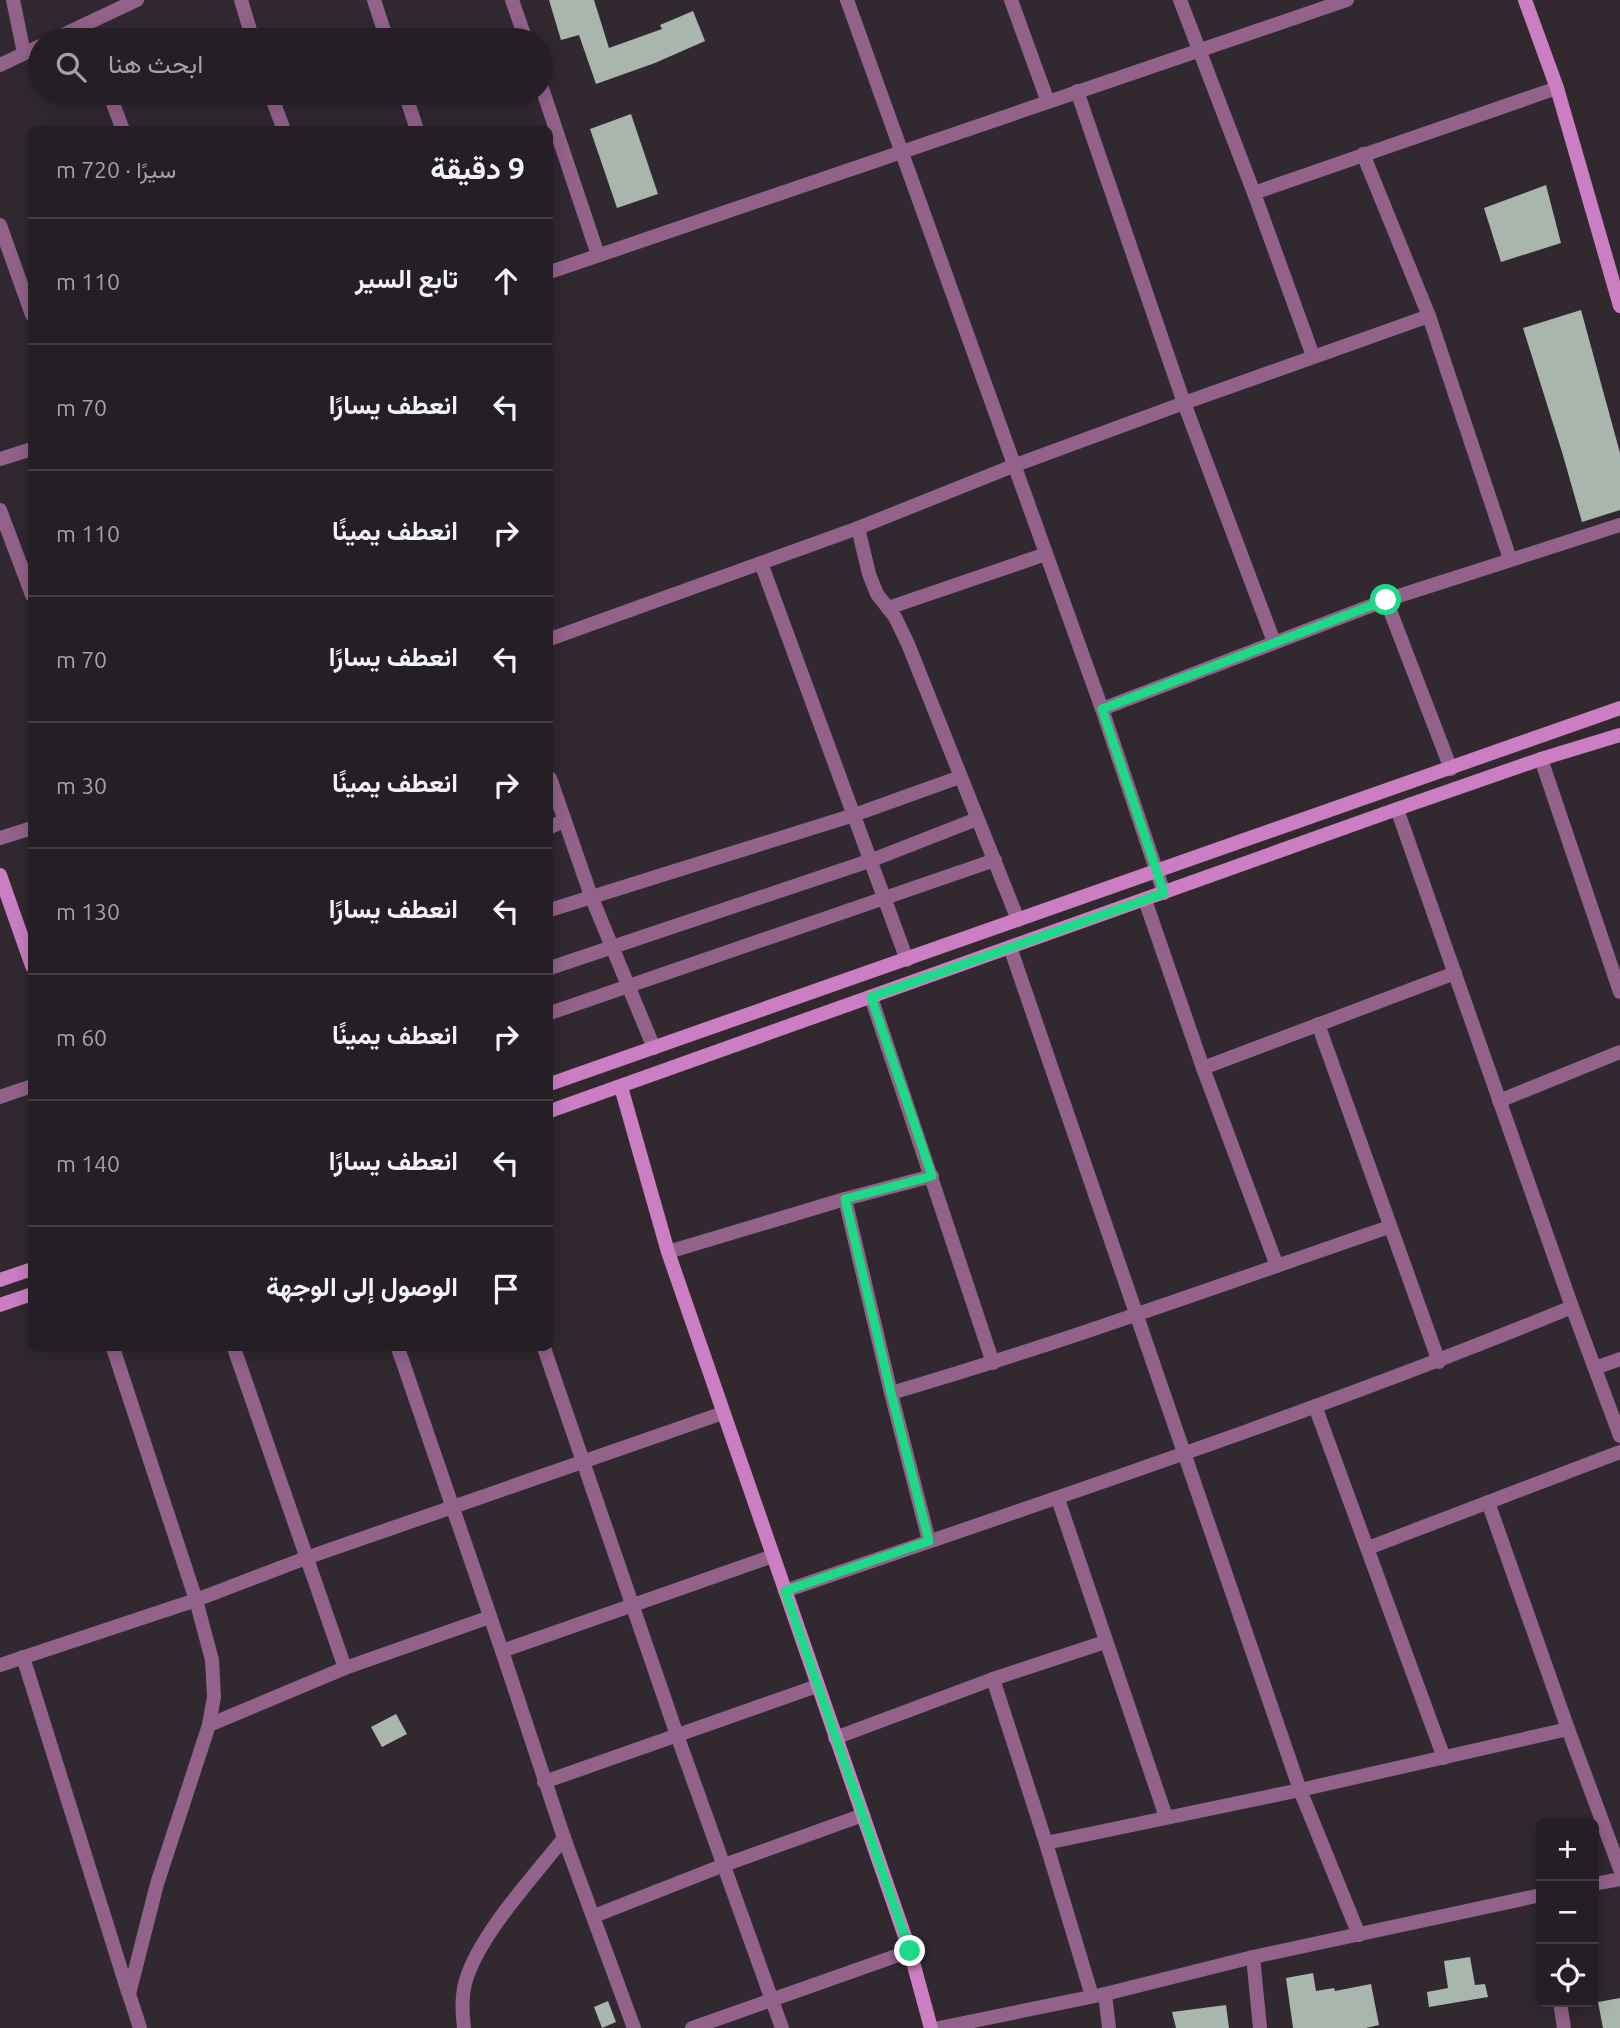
<!DOCTYPE html>
<html lang="ar">
<head>
<meta charset="utf-8">
<style>
  body { margin:0; font-family:Ubuntu,Vazirmatn,sans-serif; background:#312b31; color:#f1f3f6; direction:rtl }
  .controls { position:absolute; right:21px; bottom:21px; display:grid; overflow:hidden; border-radius:10px; box-shadow:0 4px 18px #0003 }
  .controls button { width:63px; height:63px; display:grid; place-items:center; padding:0; border:0; border-bottom:2px solid #423c41; background:#251e24; color:#f1f3f6; font:35px sans-serif }
  .stop { position:absolute; width:21px; height:21px; margin:-16px; border:5px solid #1dd988; border-radius:50%; background:#fff }
  .stop.end { background:#1dd988; border-color:#fff; box-shadow:0 2px 7px #0008 }
  .list { margin:0; padding:0; list-style:none }
  h2 { display:flex; justify-content:space-between; align-items:center; height:91px; margin:0; padding:0 28px; font-size:30px }
  h2 small { font-size:23px; font-weight:400; color:#a3a2a6 }
  .list li { display:grid; grid-template-columns:46px 1fr auto; gap:21px; align-items:center; box-sizing:border-box; height:126px; padding:0 28px; border-top:2px solid #423c41 }
  .list b { display:block; font-size:26px; white-space:nowrap }
  .list em { font-size:23px; font-style:normal; color:#a3a2a6 }
  .icon { flex:none; width:38px; height:38px; fill:none; stroke:currentColor; stroke-width:2; stroke-linecap:round; stroke-linejoin:round }
  .map { position:relative; flex:none; width:1620px; height:2028px; overflow:hidden; direction:ltr }
  .search { position:absolute; background:#251e24; box-shadow:0 4px 18px #0003; left:28px; top:28px; width:525px; height:77px; display:flex; align-items:center; gap:18px; box-sizing:border-box; padding:0 24px; border-radius:38px; color:#a3a2a6; font-size:26px }
  .panel { position:absolute; background:#251e24; box-shadow:0 4px 18px #0003; left:28px; top:126px; width:525px; height:1225px; border-radius:10px; direction:rtl }
  .map>svg:first-child { display:block }
</style>
</head>
<body>
<div class="map">
<svg width="1620" height="2028" viewBox="0 0 1620 2028">
  <rect width="100%" height="100%" fill="#312830"/>
  <g fill="#a9b6ae">
    <path d="M549,0H594L609,48L662,29L660,25L693,11L705,41L655,63L596,84L579,35L561,40Z"/>
    <path d="M631,114L658,194L617,208L590,129Z"/>
    <path d="M1546,185L1561,243L1501,262L1484,208Z"/>
    <path d="M1581,310L1620,453V510L1582,522L1562,452L1523,328Z"/>
    <path d="M396,1714L407,1734L382,1747L371,1727Z"/>
    <path d="M1470,1957L1475,1985L1485,1984L1488,1997L1429,2007L1427,1992L1448,1988L1444,1961Z"/>
    <path d="M1313,1973L1316,1991L1334,1988L1335,1991L1371,1984L1379,2025L1366,2028H1293L1286,1978Z"/>
    <path d="M1620,1998V2028H1603L1598,2002Z"/>
    <path d="M608,2001L616,2022L602,2028L594,2007Z"/>
    <path d="M1226,2005L1229,2028H1176L1172,2012Z"/>
  </g>
  <g fill="none" stroke-linecap="round" stroke-linejoin="round">
    <g stroke="#92628b" stroke-width="14">
      <path d="M13,0L24,53"/>
      <path d="M241,0L253,40"/>
      <path d="M374,0L387,40"/>
      <path d="M512,0L526,40"/>
      <path d="M847,0L1102,709L1164,893"/>
      <path d="M1011,0L1048,102"/>
      <path d="M1180,0L1254,193L1313,356"/>
      <path d="M83,26L88,40"/>
      <path d="M52,40L137,0"/>
      <path d="M0,65L40,46"/>
      <path d="M541,85L598,255"/>
      <path d="M1077,91L1184,403L1274,642"/>
      <path d="M109,93L123,130"/>
      <path d="M270,93L284,130"/>
      <path d="M405,93L417,130"/>
      <path d="M1363,154L1429,316L1510,559"/>
      <path d="M1254,193L1557,88"/>
      <path d="M0,225L32,315"/>
      <path d="M550,272L1347,0"/>
      <path d="M0,459L32,449"/>
      <path d="M0,510L32,595"/>
      <path d="M858,528L869,574L877,594L895,617L908,644L1018,920"/>
      <path d="M761,563L907,960"/>
      <path d="M1386,600L1451,769"/>
      <path d="M888,608L1046,554"/>
      <path d="M550,639L858,528L1013,466L1184,403L1429,316"/>
      <path d="M1102,709L1386,600L1620,525"/>
      <path d="M1541,759L1620,992"/>
      <path d="M550,778L591,896L654,1048"/>
      <path d="M1397,809L1572,1307L1620,1436"/>
      <path d="M550,827L564,821"/>
      <path d="M0,838L32,828"/>
      <path d="M1145,900L1203,1068L1277,1266"/>
      <path d="M550,910L854,815L960,777"/>
      <path d="M1010,947L1300,1790L1359,1935"/>
      <path d="M550,968L872,860L977,819"/>
      <path d="M871,997L993,1363"/>
      <path d="M550,1013L995,860"/>
      <path d="M1318,1024L1439,1362"/>
      <path d="M1203,1068L1455,973"/>
      <path d="M0,1097L32,1086"/>
      <path d="M1499,1101L1620,1052"/>
      <path d="M845,1199L891,1393L929,1541"/>
      <path d="M668,1252L845,1199L932,1176"/>
      <path d="M113,1348L196,1600L212,1660L214,1697L209,1725L157,1884L129,1994L140,2028"/>
      <path d="M234,1348L345,1668"/>
      <path d="M398,1348L502,1651L564,1838L634,2028"/>
      <path d="M544,1348L677,1735L782,2028"/>
      <path d="M1595,1368L1620,1359"/>
      <path d="M891,1393C1059,1344 1223,1284 1389,1227"/>
      <path d="M1315,1406L1444,1758"/>
      <path d="M1058,1499L1166,1817"/>
      <path d="M1488,1502L1568,1729"/>
      <path d="M1368,1548L1620,1452"/>
      <path d="M785,1591C1049,1500 1314,1413 1572,1307"/>
      <path d="M502,1651L773,1556"/>
      <path d="M23,1657L128,1992"/>
      <path d="M0,1665L196,1600L306,1558L723,1413"/>
      <path d="M993,1679L1046,1843L1092,1996"/>
      <path d="M209,1725L345,1668L490,1617"/>
      <path d="M835,1738L993,1679L1105,1642"/>
      <path d="M544,1782L817,1686"/>
      <path d="M1046,1843L1300,1790L1568,1729L1620,1869"/>
      <path d="M1594,1884L1620,1879"/>
      <path d="M594,1916L724,1865L863,1815"/>
      <path d="M1253,1957L1260,2028"/>
      <path d="M1105,1994L1109,2028"/>
      <path d="M1560,2002L1564,2028"/>
      <path d="M464,2028C462,2012 461,1996 466,1980C480,1934 533,1877 564,1838"/>
      <path d="M692,2028L910,1951"/>
      <path d="M939,2028L1105,1994L1253,1957L1541,1895"/>
    </g>
    <g stroke="#cb7fc2" stroke-width="14">
      <path d="M1525,0L1557,88L1620,306"/>
      <path d="M0,875L32,966"/>
      <path d="M550,1084L1620,708"/>
      <path d="M621,1087L668,1252L910,1951L931,2028"/>
      <path d="M550,1111L1397,809L1541,759L1620,735"/>
      <path d="M0,1280L32,1269"/>
      <path d="M0,1305L32,1294"/>
    </g>
  </g>
  <g fill="none" stroke-linecap="round" stroke-linejoin="round">
    <path stroke="#1dd988" stroke-width="9" d="M910,1951L785,1591L929,1541L891,1393L845,1199L932,1176L871,997L1164,893L1102,709L1386,600"/>
  </g>
</svg>
<div class="controls">
<button>+</button>
<button>−</button>
<button><svg class="icon" aria-label="locate" viewBox="0 0 24 24"><circle cx="12" cy="12" r="6"/><path d="M12 2v4M12 18v4M2 12h4M18 12h4"/></svg></button>
</div>
<div class="stop" style="left:1386px;top:600px"></div>
<div class="stop end" style="left:910px;top:1951px"></div>
<div class="search"><svg class="icon" aria-label="search" viewBox="0 0 24 24"><circle cx="10" cy="10" r="6"/><path d="M15 15l6 6"/></svg>ابحث هنا</div>
<section class="panel">
<h2>9 دقيقة<small>سيرًا · 720 m</small></h2>
<ul class="list">
<li><svg class="icon" aria-label="ahead" viewBox="0 0 24 24"><path d="M12 20V5M6 11l6-6 6 6"/></svg><div><b>تابع السير</b></div><em>110 m</em></li>
<li><svg class="icon" aria-label="left" viewBox="0 0 24 24"><path d="M17 20v-9H6M10 6l-5 5 5 5"/></svg><div><b>انعطف يسارًا</b></div><em>70 m</em></li>
<li><svg class="icon" aria-label="right" viewBox="0 0 24 24"><path d="M7 20v-9h11M14 6l5 5-5 5"/></svg><div><b>انعطف يمينًا</b></div><em>110 m</em></li>
<li><svg class="icon" aria-label="left" viewBox="0 0 24 24"><path d="M17 20v-9H6M10 6l-5 5 5 5"/></svg><div><b>انعطف يسارًا</b></div><em>70 m</em></li>
<li><svg class="icon" aria-label="right" viewBox="0 0 24 24"><path d="M7 20v-9h11M14 6l5 5-5 5"/></svg><div><b>انعطف يمينًا</b></div><em>30 m</em></li>
<li><svg class="icon" aria-label="left" viewBox="0 0 24 24"><path d="M17 20v-9H6M10 6l-5 5 5 5"/></svg><div><b>انعطف يسارًا</b></div><em>130 m</em></li>
<li><svg class="icon" aria-label="right" viewBox="0 0 24 24"><path d="M7 20v-9h11M14 6l5 5-5 5"/></svg><div><b>انعطف يمينًا</b></div><em>60 m</em></li>
<li><svg class="icon" aria-label="left" viewBox="0 0 24 24"><path d="M17 20v-9H6M10 6l-5 5 5 5"/></svg><div><b>انعطف يسارًا</b></div><em>140 m</em></li>
<li><svg class="icon" aria-label="arrive" viewBox="0 0 24 24"><path d="M6 21V4h12l-3 4 3 4H6"/></svg><div><b>الوصول إلى الوجهة</b></div></li>
</ul>
</section>
</div>
</body>
</html>
